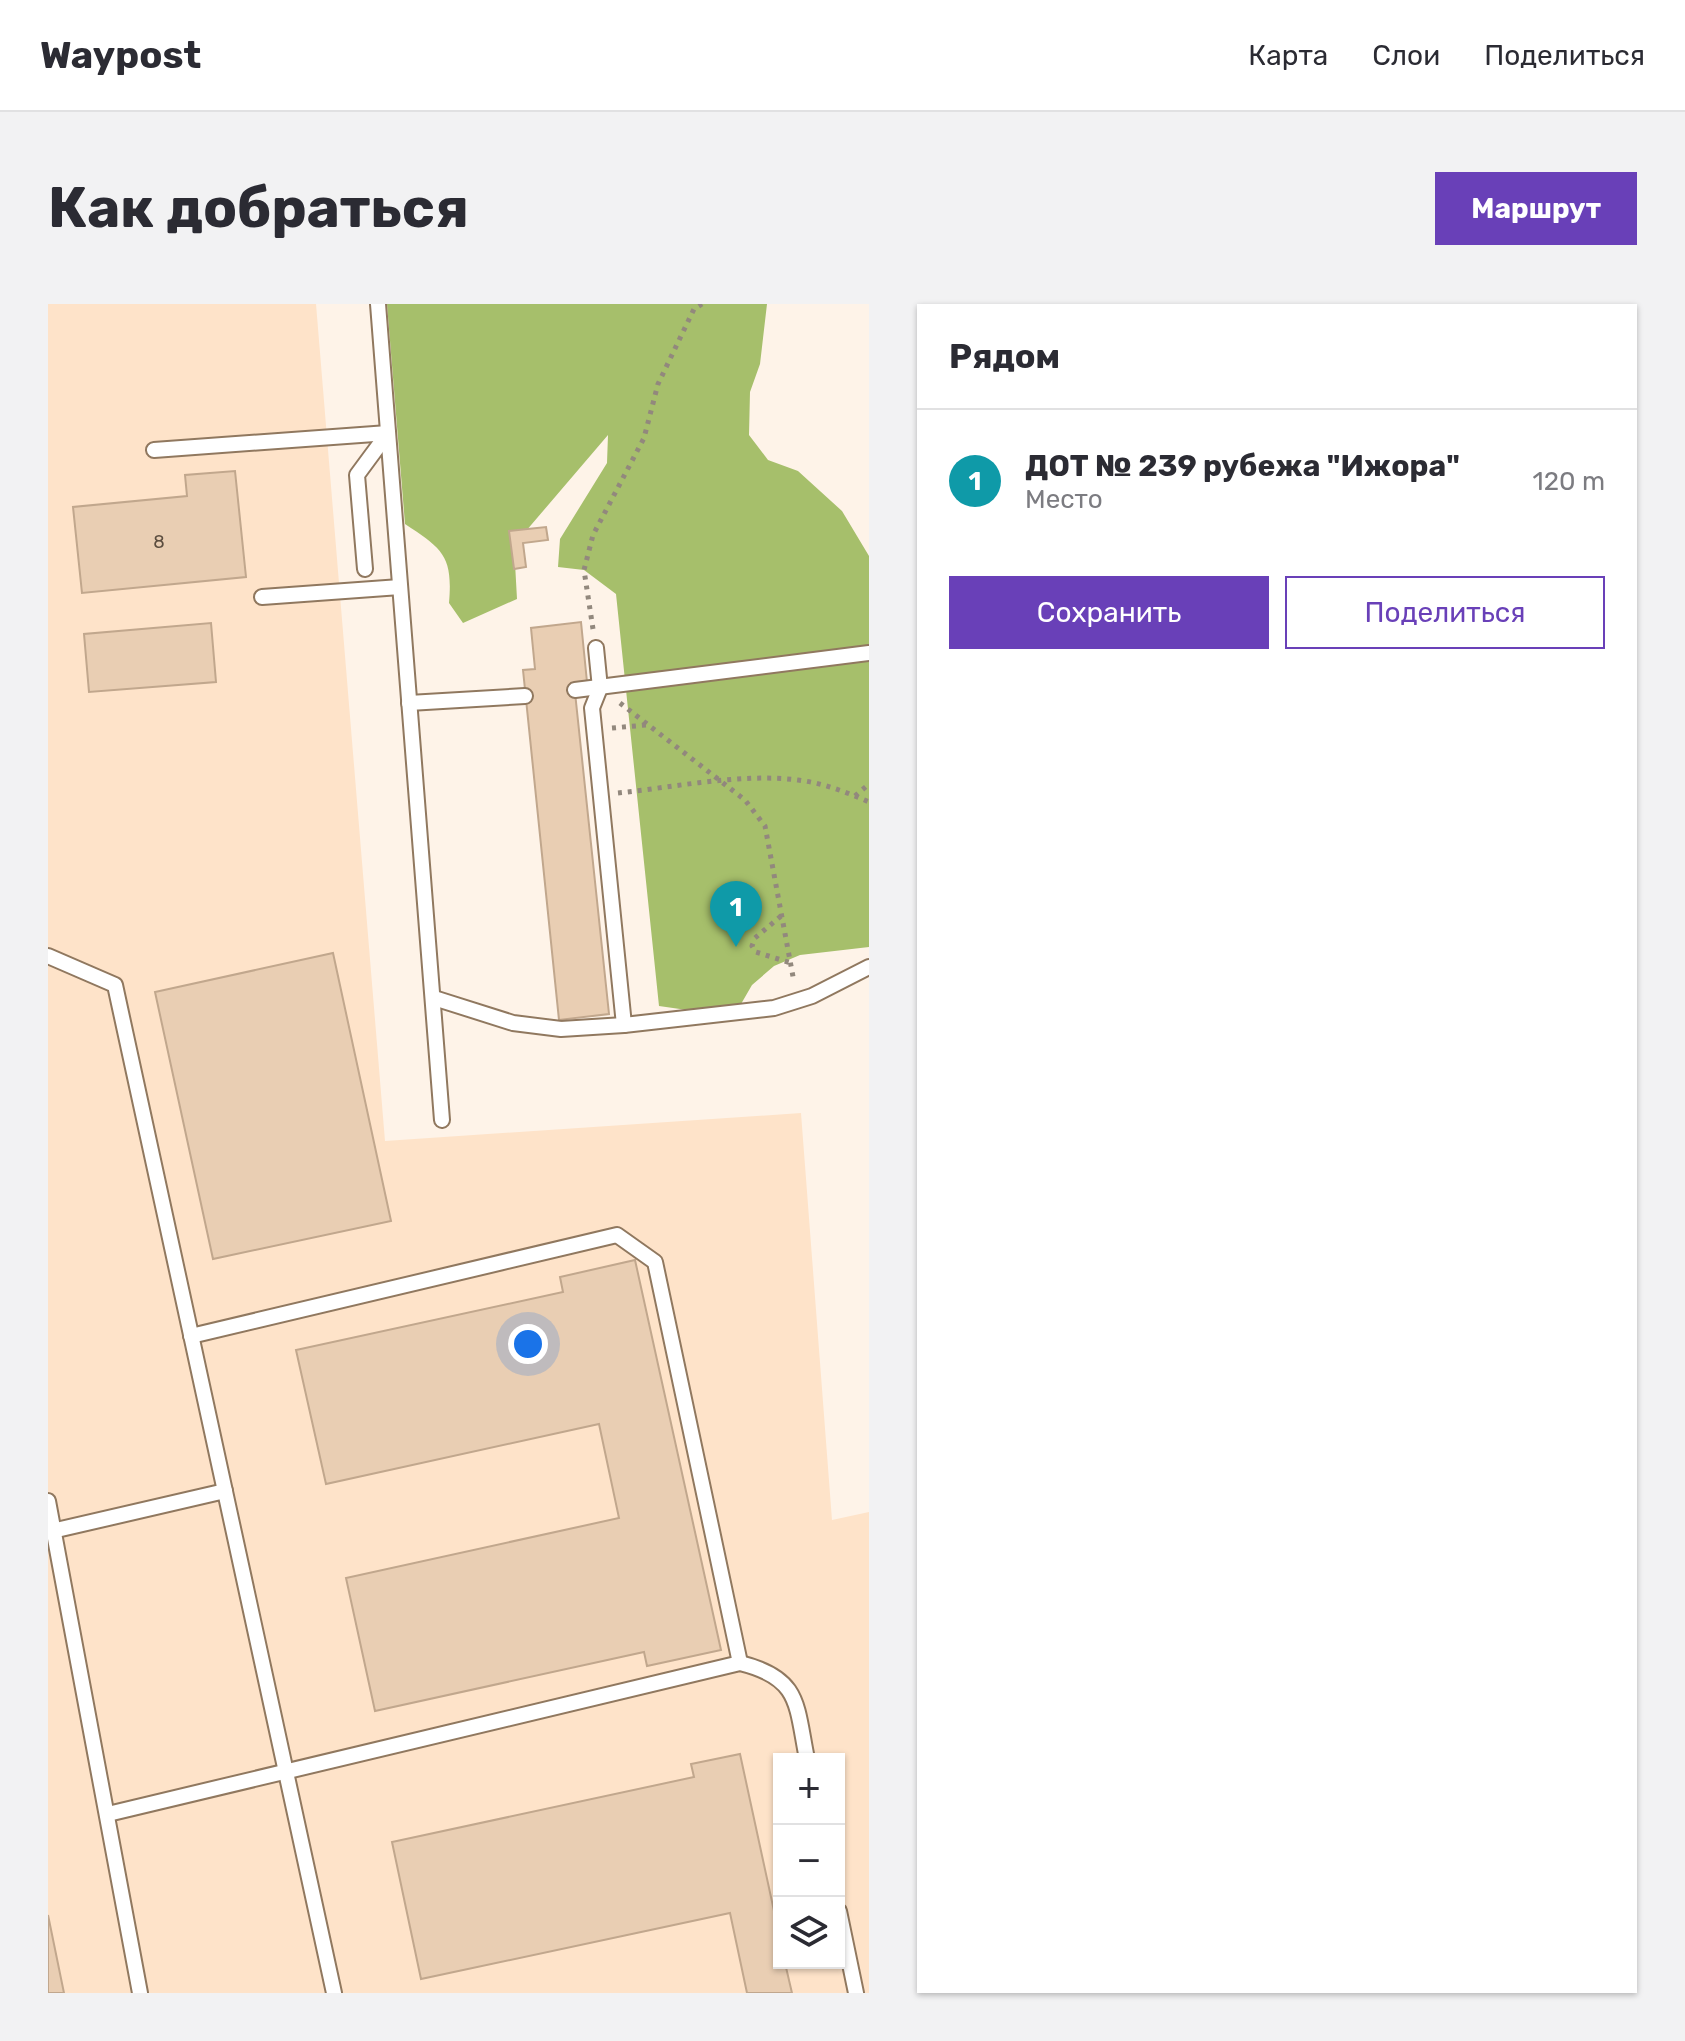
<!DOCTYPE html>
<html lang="ru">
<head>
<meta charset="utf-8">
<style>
  body { margin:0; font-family:Rubik,sans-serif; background:#f2f2f3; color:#2b2b33 }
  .controls { position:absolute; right:24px; bottom:24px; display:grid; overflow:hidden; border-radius:0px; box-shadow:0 2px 6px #0004 }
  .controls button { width:72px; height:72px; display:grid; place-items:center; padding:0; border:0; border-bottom:2px solid #e1e1e2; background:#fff; color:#2b2b33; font:40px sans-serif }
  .you { position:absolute; left:480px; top:1040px; width:28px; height:28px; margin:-20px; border:6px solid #fff; border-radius:50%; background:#1a73e8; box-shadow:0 0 0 12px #1a73e833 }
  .badge { display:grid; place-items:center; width:52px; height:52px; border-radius:50%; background:#6940b8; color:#fff; font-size:26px; font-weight:700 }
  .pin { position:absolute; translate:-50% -66px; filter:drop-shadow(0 2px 4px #0008) }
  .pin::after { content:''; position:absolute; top:42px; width:28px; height:24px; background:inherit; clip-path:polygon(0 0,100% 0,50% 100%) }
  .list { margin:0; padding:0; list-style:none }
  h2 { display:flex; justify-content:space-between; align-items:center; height:104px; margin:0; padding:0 32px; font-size:34px }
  h2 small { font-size:26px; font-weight:400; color:#7c7c81 }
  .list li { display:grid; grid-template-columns:52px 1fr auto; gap:24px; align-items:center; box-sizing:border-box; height:144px; padding:0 32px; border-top:2px solid #e1e1e2 }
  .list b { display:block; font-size:30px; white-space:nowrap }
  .list p { margin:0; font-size:26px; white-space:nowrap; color:#7c7c81 }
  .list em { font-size:26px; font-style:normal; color:#7c7c81 }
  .actions { display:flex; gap:16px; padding:24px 32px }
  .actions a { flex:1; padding:18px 0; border:2px solid #6940b8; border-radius:0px; text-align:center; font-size:28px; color:#6940b8 }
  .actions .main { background:#6940b8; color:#fff }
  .icon { flex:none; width:44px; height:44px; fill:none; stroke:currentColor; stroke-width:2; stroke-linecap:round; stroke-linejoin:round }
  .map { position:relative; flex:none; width:821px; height:1689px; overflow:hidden; border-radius:0px }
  header { display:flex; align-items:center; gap:48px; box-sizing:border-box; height:112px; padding:0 40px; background:#fff; border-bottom:2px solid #e1e1e2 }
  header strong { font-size:38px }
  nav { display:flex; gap:44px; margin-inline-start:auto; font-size:28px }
  .intro { display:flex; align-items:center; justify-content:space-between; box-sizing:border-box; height:192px; padding:0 48px }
  h1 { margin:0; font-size:56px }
  .button { padding:20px 36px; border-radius:0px; background:#6940b8; color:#fff; font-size:28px; font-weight:700 }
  main { display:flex; gap:48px; padding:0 48px }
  aside { flex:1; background:#fff; border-radius:0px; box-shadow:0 2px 6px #0004 }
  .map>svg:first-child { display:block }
</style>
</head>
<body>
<header>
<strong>Waypost</strong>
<nav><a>Карта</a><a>Слои</a><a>Поделиться</a></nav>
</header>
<div class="intro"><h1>Как добраться</h1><a class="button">Маршрут</a></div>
<main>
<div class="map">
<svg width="821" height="1689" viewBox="0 0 821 1689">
  <rect width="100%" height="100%" fill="#fef3e8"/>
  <path fill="#fee3c9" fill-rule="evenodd" d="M0,0H268L337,837L753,809L784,1216L821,1208V1689H0ZM731,1455H791V1659H731Z"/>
  <path fill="#a6bf6b" d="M339,0H719L712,60L702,88L701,131L720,156L750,167L794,207L821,252V643L752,651L726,662L704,681L693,700L646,707L611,702L568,290L536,266L510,263L512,235L559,159L560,131L466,241L469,295L415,319L401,299C405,252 395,245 357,220Z"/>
  <g fill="#e9ceb3" stroke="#c1a78d" stroke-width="2">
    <path d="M187,167L198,273L34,289L25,203L139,192L137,171Z"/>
    <path d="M498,223L500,236L475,239L478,263L466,265L461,227Z"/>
    <path d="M533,318L539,378L526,379L561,710L511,716L475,366L487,365L483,324Z"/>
    <path d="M163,319L168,378L41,388L36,330Z"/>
    <path d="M285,649L343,917L165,955L107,688Z"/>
    <path d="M587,956L673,1346L599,1362L596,1348L327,1407L298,1274L571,1214L551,1120L278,1180L248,1046L515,988L512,973Z"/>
    <path d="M692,1450L731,1630V1659H737L744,1689H699L682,1609L373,1675L344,1538L646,1473L643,1460Z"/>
    <path d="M0,1611L16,1689H0Z"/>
  </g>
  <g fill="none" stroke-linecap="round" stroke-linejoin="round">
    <g stroke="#90785f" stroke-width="18">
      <g id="lane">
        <path d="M330,0L394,816"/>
        <path d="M106,146L340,129"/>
        <path d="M317,265L309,171L340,129"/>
        <path d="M214,293L352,283"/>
        <path d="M548,344L552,384L544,404L576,721"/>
        <path d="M527,386L821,349"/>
        <path d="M361,399L477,392"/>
        <path d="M0,652L67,681L286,1689"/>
        <path d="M386,694L465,719L513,725L576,721L726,704L764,692L821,663"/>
        <path d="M143,1032L569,931L607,958L692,1359"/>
        <path d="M0,1197L92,1689"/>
        <path d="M0,1228L177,1187"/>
        <path d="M60,1510L692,1359C753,1374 748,1401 759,1455"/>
        <path d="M791,1607L808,1689"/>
      </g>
    </g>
    <g stroke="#92887d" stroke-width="5" stroke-dasharray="4 6" stroke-linecap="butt">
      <path d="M545,325L536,266L545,231L596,134L610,80L646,5L654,0"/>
      <path d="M572,399L697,496L717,522L746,678"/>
      <path d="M564,424L598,421"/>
      <path d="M570,489C628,483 692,469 750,476C775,479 798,488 821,498"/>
      <path d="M807,492L821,480"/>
      <path d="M733,612L707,634L704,642L708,648L743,659"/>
    </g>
    <use href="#lane" stroke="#fff" stroke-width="14"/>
  </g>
  <g text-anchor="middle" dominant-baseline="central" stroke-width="8" stroke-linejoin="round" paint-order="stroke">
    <g font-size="18" fill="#5b4d3f">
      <text x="111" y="238">8</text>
    </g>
  </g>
</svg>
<div class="controls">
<button>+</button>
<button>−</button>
<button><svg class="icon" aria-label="layers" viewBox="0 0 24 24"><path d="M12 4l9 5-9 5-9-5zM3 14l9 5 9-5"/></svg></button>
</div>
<div class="you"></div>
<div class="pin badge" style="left:688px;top:643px;background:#0f9aa8">1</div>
</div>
<aside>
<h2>Рядом<small></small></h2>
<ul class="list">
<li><span class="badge" style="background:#0f9aa8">1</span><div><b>ДОТ № 239 рубежа &quot;Ижора&quot;</b><p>Место</p></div><em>120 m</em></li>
</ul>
<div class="actions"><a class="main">Сохранить</a><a>Поделиться</a></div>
</aside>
</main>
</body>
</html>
